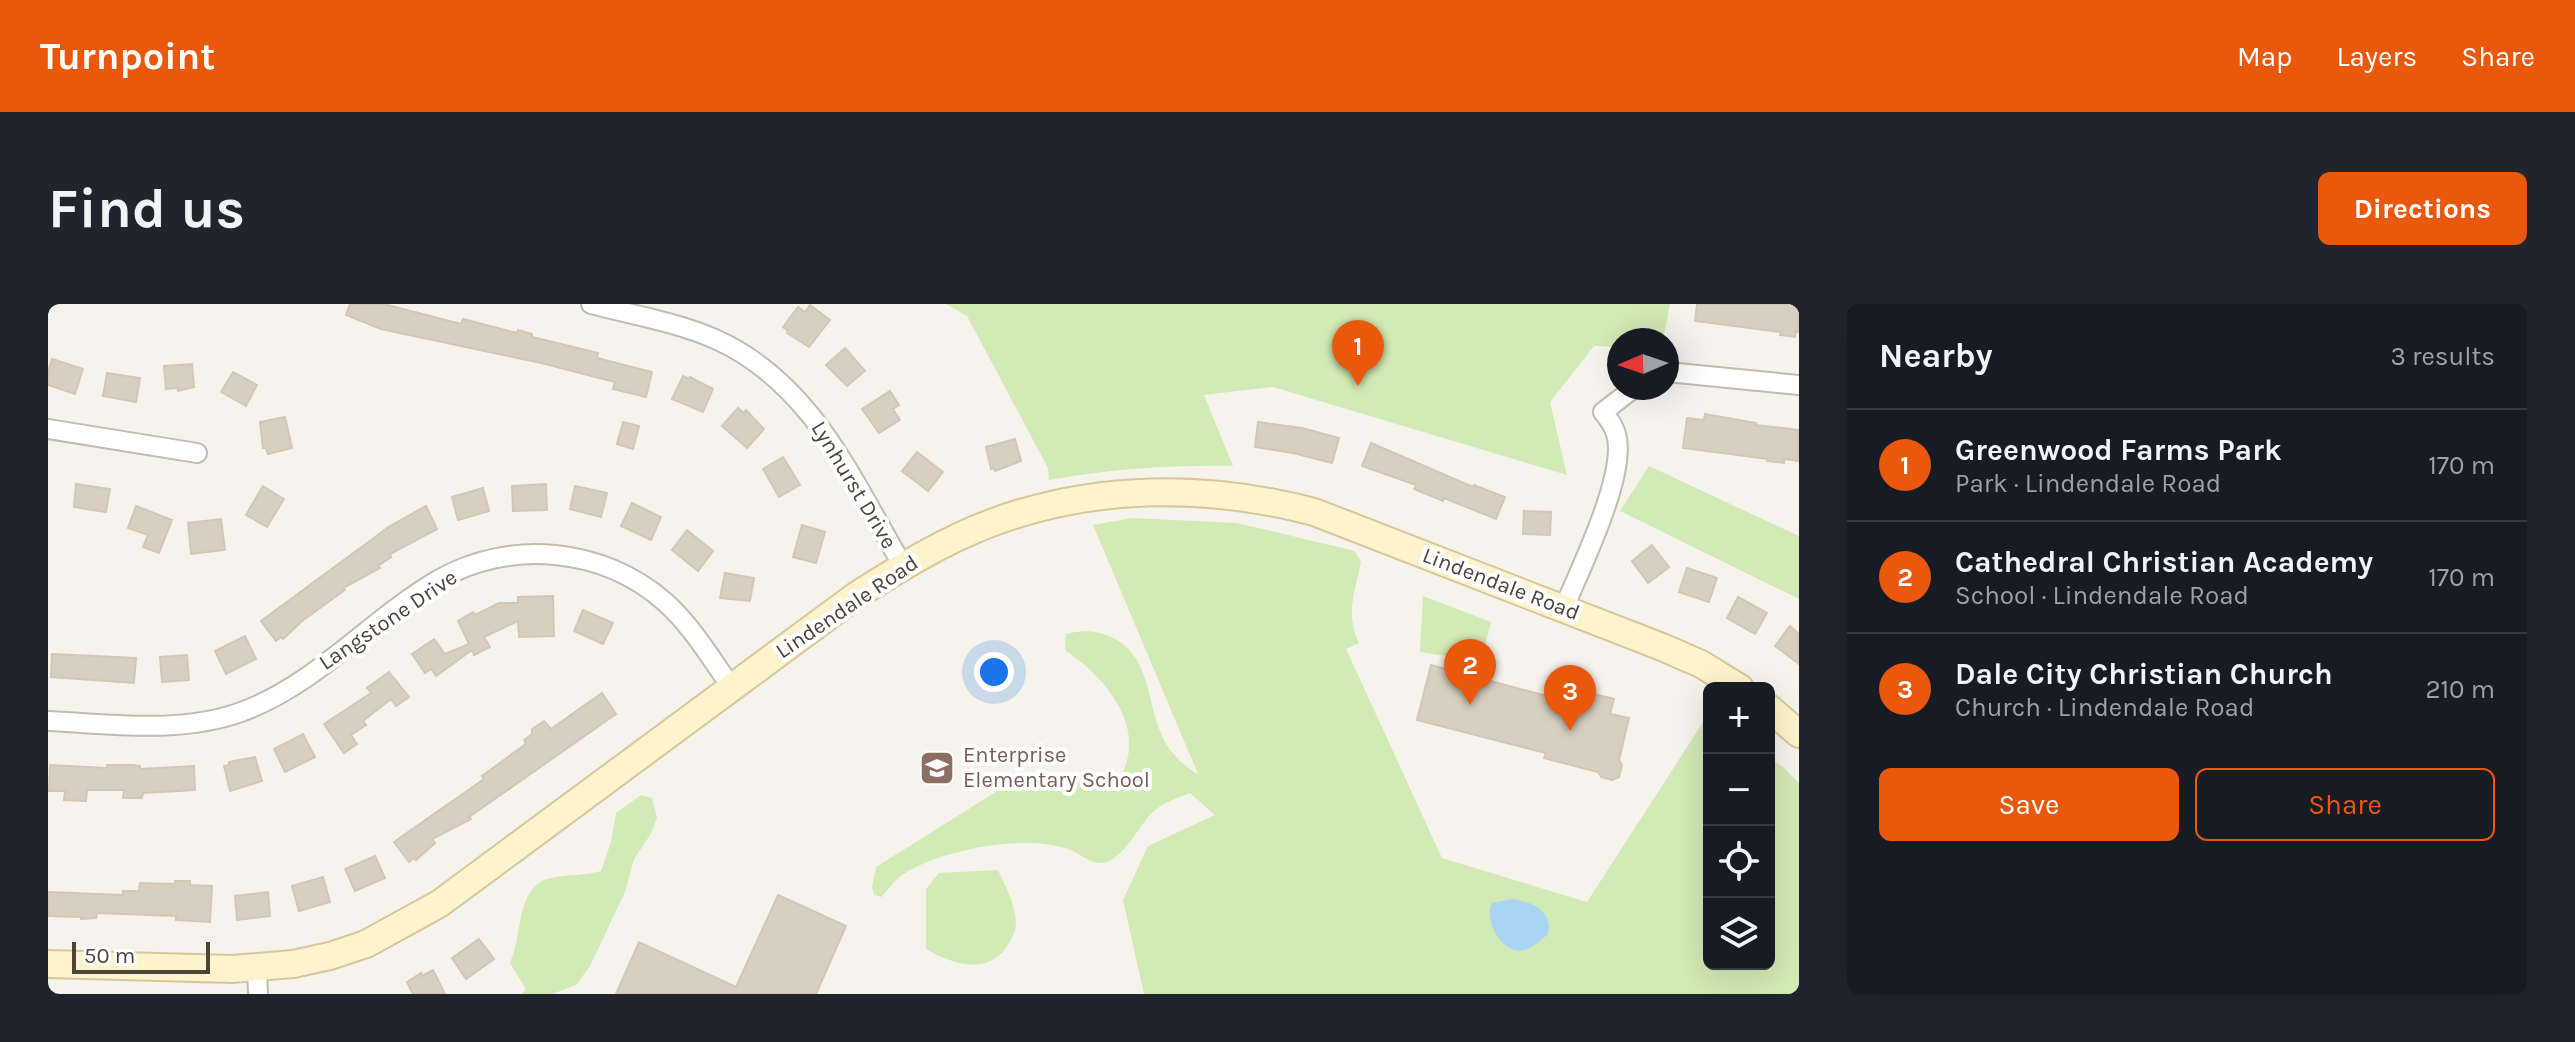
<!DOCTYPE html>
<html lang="en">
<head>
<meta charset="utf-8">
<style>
  body { margin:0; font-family:Karla,sans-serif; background:#20242c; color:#f1f3f6 }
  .controls { position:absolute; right:24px; bottom:24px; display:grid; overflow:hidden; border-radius:12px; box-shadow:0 8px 32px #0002 }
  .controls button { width:72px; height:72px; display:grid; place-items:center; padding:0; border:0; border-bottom:2px solid #363941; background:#171b24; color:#f1f3f6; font:40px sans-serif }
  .compass { position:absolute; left:1559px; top:24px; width:72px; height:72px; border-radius:50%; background:#171b24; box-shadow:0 8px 32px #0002; rotate:268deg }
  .scale { position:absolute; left:24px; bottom:20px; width:138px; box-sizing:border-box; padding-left:8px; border:4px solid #4b4439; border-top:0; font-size:22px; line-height:28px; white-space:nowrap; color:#4b4439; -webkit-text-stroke:6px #fff; paint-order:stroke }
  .you { position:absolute; left:946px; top:368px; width:28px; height:28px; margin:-20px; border:6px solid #fff; border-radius:50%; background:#1a73e8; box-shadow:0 0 0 12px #1a73e833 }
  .badge { display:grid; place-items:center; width:52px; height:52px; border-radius:50%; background:#ea580c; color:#fff; font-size:26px; font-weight:700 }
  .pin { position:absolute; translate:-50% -66px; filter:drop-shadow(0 2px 4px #0008) }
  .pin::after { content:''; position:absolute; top:42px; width:28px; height:24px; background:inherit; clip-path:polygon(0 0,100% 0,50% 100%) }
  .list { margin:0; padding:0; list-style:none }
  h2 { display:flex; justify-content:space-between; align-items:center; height:104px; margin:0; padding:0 32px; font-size:34px }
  h2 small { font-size:26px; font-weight:400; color:#9ea1a6 }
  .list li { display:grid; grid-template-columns:52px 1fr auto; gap:24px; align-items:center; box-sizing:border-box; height:112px; padding:0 32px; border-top:2px solid #363941 }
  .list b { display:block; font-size:30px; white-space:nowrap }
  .list p { margin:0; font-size:26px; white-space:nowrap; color:#9ea1a6 }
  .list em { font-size:26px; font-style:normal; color:#9ea1a6 }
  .actions { display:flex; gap:16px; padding:24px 32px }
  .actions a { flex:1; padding:18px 0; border:2px solid #ea580c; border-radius:12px; text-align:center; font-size:28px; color:#ea580c }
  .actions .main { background:#ea580c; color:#fff }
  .icon { flex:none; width:44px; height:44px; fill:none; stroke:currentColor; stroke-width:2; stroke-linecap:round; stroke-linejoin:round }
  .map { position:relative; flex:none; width:1751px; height:690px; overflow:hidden; border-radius:12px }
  header { display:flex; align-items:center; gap:48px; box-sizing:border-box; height:112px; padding:0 40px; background:#ea580c; color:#fff }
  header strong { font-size:38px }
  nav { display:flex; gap:44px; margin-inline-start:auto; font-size:28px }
  .intro { display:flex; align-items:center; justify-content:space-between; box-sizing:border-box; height:192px; padding:0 48px }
  h1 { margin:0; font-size:56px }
  .button { padding:20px 36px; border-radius:12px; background:#ea580c; color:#fff; font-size:28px; font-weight:700 }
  main { display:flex; gap:48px; padding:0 48px }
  aside { flex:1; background:#171b24; border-radius:12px; box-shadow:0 8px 32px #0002 }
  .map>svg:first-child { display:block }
</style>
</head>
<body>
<header>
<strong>Turnpoint</strong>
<nav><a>Map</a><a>Layers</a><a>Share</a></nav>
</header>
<div class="intro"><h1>Find us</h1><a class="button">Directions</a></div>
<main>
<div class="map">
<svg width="1751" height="690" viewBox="0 0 1751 690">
  <rect width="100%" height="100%" fill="#f6f3ec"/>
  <g fill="#d2eab5">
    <path d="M898,0H1622L1615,36H1571V43L1546,42L1502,98L1519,171L1225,83L1156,91L1185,162C1122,161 1063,165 1001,176L1000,164L919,12Z"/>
    <path d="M1601,162L1751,232V295L1572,207Z"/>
    <path d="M1084,214L1189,219L1307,247L1313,258C1307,288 1297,310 1311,339L1298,345L1394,554L1539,598L1661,409V457L1658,468L1661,472L1659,491L1661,660H1721V453L1735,463L1751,479V690H1096L1075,596L1100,542L1167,511L1142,489C1129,494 1114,499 1104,509C1090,523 1078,551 1059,558C1044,563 1033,549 1020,545C975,530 893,545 854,571C846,577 840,586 833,593L826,591L824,582L828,563L970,474C998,464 1030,473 1057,486L1066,483C1105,430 1062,377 1017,346L1018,330C1033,326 1047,326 1061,332C1102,349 1098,394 1113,429C1119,446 1134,461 1150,470L1045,221Z"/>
    <path d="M1375,292L1443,318L1433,357L1372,348Z"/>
    <path d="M593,491L604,494L609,513L604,528L586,555L577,588L542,662L528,681L504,690H473L478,685L462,659C475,631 468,581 503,574C520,570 536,572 553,567L563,538L568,509Z"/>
    <path d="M950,566C958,584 968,601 968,621C967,629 963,637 958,644C938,671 903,660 878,645V585L891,569Z"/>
  </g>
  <path fill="#a9d4f2" d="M1464,595C1484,598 1505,606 1500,630C1491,638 1480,649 1467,646C1450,642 1436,614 1444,599Z"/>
  <g fill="#d8cfc1" stroke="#d3c7b4" stroke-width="2">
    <path d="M302,0H336L413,20L415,15L469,29L470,26L484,30V33L550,49L549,54L604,68L598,93L565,85L567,78L493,59L333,25L298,11Z"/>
    <path d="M1649,0H1751V28L1748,27L1747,33L1732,31L1733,28L1647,17Z"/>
    <path d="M762,1L782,16L761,43L739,29L740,27L735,23L750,3L757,8Z"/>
    <path d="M797,44L817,67L799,82L778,61Z"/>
    <path d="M4,55L35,65L27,90L0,81V68Z"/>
    <path d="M144,60L146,83L130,87V84L118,85L116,62Z"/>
    <path d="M185,68L209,81L198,102L173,88Z"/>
    <path d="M59,69L92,74L88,98L55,92Z"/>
    <path d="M635,72L641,75L642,73L665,85L655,108L624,95Z"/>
    <path d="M842,87L851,101L845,105L852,116L831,129L814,105Z"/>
    <path d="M690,104L696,109L698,106L716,125L699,144L674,122Z"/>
    <path d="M1657,110L1708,119L1707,121L1751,126V157L1736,155V159L1719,157L1720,155L1635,144L1639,114L1656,116Z"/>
    <path d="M237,113L244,144L220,150L218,144H215L212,118Z"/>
    <path d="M575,118L591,122L585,145L569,140Z"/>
    <path d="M1210,118L1254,124L1291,134L1284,159L1245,149L1207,143Z"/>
    <path d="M967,135L973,157L947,167L946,164L943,165L938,143Z"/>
    <path d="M1323,139L1425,183L1426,181L1457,193L1448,215L1396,194L1395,197L1366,185L1368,181L1314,162Z"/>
    <path d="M869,148L895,168L880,187L854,167Z"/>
    <path d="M735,153L752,181L731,193L715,165Z"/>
    <path d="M28,180L62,185L58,208L26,203Z"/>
    <path d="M498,180L499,206L465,207L464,182Z"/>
    <path d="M215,182L236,195L219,223L198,211Z"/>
    <path d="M527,182L559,189L553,213L522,205Z"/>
    <path d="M435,184L441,207L410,216L404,193Z"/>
    <path d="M584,199L613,213L603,236L573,222Z"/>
    <path d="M88,202L124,216L111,249L95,243L100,231L80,224Z"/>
    <path d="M378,202L389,225L342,250L343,253L330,262L332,264L295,284L297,286L254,317L235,335L233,333L228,337L213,317L342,222Z"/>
    <path d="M1476,207L1503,208L1502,231L1475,230Z"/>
    <path d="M173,215L177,246L143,250L140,219Z"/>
    <path d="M754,221L777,228L768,259L745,253Z"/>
    <path d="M639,226L665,247L650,267L624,246Z"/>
    <path d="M1604,241L1621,263L1600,279L1584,257Z"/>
    <path d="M1639,264L1669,274L1661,298L1631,288Z"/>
    <path d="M677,269L706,274L702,297L672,294Z"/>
    <path d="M505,292L506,332L471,333L470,317L436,333L442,343L426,351L424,346L388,372L383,365L377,369L364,350L386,335L397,350L421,340L410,317L425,308L427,311L451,299H470V293Z"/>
    <path d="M1690,293L1719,309L1707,330L1679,314Z"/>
    <path d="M535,306L565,319L555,340L526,327Z"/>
    <path d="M1742,322L1751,330V360L1727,342Z"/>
    <path d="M197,332L208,355L178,370L167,347Z"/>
    <path d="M4,350L88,354L86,379L3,373Z"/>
    <path d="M139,351L141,376L114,378L112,353Z"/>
    <path d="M1383,361L1510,395L1514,382L1566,395L1562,410L1581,414L1571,456L1574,461L1571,473L1564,476L1553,473L1550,468L1496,454L1498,449L1369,416Z"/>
    <path d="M341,368L361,393L348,402L343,395L315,417L318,421L303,431L309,440L296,449L276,420L323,389L319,384Z"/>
    <path d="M554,389L568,410L421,513L423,515L384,535L387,539L368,556L366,554L361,558L346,538L436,475L434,472L478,440L476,436L484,430V425L496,417L503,425Z"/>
    <path d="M255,430L267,453L237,468L226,445Z"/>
    <path d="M207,453L214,477L182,487L176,462L181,461V458Z"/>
    <path d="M2,461L59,464V461H85L92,462V465L146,462L147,486L95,489L94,494H75L76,486H39L38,497L16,496L17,487H1Z"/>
    <path d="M327,552L337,574L307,587L297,565Z"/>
    <path d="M275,573L282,598L251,607L244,582Z"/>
    <path d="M127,577H142V581L164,582L162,618L128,616V612L49,609L48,614L33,615V613L0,612V588L75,591V587H91L92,579L127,580Z"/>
    <path d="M220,588L222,612L189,616L187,592Z"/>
    <path d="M730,591L798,622L768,690H568L591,638L688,683Z"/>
    <path d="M431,635L446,655L418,675L404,654Z"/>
    <path d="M385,666L397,690H365L359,678L373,669L374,672Z"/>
  </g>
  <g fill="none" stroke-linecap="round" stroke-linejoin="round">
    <g stroke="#c2bbae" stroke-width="22">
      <g id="street">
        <path d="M543,0C584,11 628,18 667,35C764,78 804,176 855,262"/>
        <path d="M1619,68L1751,81"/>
        <path d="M0,125L149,149"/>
        <path d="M1516,304C1532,265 1580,169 1568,130C1566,122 1560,114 1555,108L1586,84"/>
        <path d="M0,417C63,420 133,430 193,408C268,381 322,316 390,276C461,235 555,243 617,298C644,322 663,355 684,384"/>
        <path d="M209,664L210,690"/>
      </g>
    </g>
    <g stroke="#d6c79b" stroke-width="30">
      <g id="secondary">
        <path d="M1721,404L1751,430"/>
        <path d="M0,660L184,665L245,660L282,652L318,640L391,600L809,291C852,264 895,237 943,219C1047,180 1160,180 1266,208L1614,343L1653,360L1692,384"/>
      </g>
    </g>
    <use href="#street" stroke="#fff" stroke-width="18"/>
    <use href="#secondary" stroke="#fff3cd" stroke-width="26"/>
  </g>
  <defs>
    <g id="school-square" transform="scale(1.8)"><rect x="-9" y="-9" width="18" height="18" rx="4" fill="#8d6e63" stroke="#fff"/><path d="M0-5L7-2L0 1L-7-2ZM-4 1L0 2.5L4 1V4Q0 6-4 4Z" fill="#fff"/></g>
  </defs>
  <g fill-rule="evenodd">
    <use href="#school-square" x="889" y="464"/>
  </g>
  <g text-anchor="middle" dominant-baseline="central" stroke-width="8" stroke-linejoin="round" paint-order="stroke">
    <g font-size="22" fill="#4b4439" stroke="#fff">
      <text transform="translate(806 181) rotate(59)">Lynhurst Drive</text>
      <text transform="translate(1453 280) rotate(21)">Lindendale Road</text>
      <text transform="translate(799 303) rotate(-34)">Lindendale Road</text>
      <text transform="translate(340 316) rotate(-34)">Langstone Drive</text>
    </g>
    <g font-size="22" fill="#785e54" stroke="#fff" text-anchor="start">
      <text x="915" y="451">Enterprise<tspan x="915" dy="25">Elementary School</tspan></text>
    </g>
  </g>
</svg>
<div class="controls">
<button>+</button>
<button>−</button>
<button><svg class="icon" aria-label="locate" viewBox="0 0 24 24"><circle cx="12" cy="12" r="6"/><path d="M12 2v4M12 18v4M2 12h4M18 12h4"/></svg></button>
<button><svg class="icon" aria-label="layers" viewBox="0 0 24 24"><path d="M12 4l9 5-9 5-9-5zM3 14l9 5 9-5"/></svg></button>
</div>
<svg class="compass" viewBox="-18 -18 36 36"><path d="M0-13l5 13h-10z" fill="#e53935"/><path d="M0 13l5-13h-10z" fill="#9ea1a6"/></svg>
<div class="scale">50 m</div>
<div class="you"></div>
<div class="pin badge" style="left:1310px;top:82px">1</div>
<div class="pin badge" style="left:1422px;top:401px">2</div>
<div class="pin badge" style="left:1522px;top:427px">3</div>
</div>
<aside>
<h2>Nearby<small>3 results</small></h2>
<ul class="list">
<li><span class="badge">1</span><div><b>Greenwood Farms Park</b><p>Park · Lindendale Road</p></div><em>170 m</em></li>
<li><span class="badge">2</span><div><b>Cathedral Christian Academy</b><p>School · Lindendale Road</p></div><em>170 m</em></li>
<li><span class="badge">3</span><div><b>Dale City Christian Church</b><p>Church · Lindendale Road</p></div><em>210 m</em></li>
</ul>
<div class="actions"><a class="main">Save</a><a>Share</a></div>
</aside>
</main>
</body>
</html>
